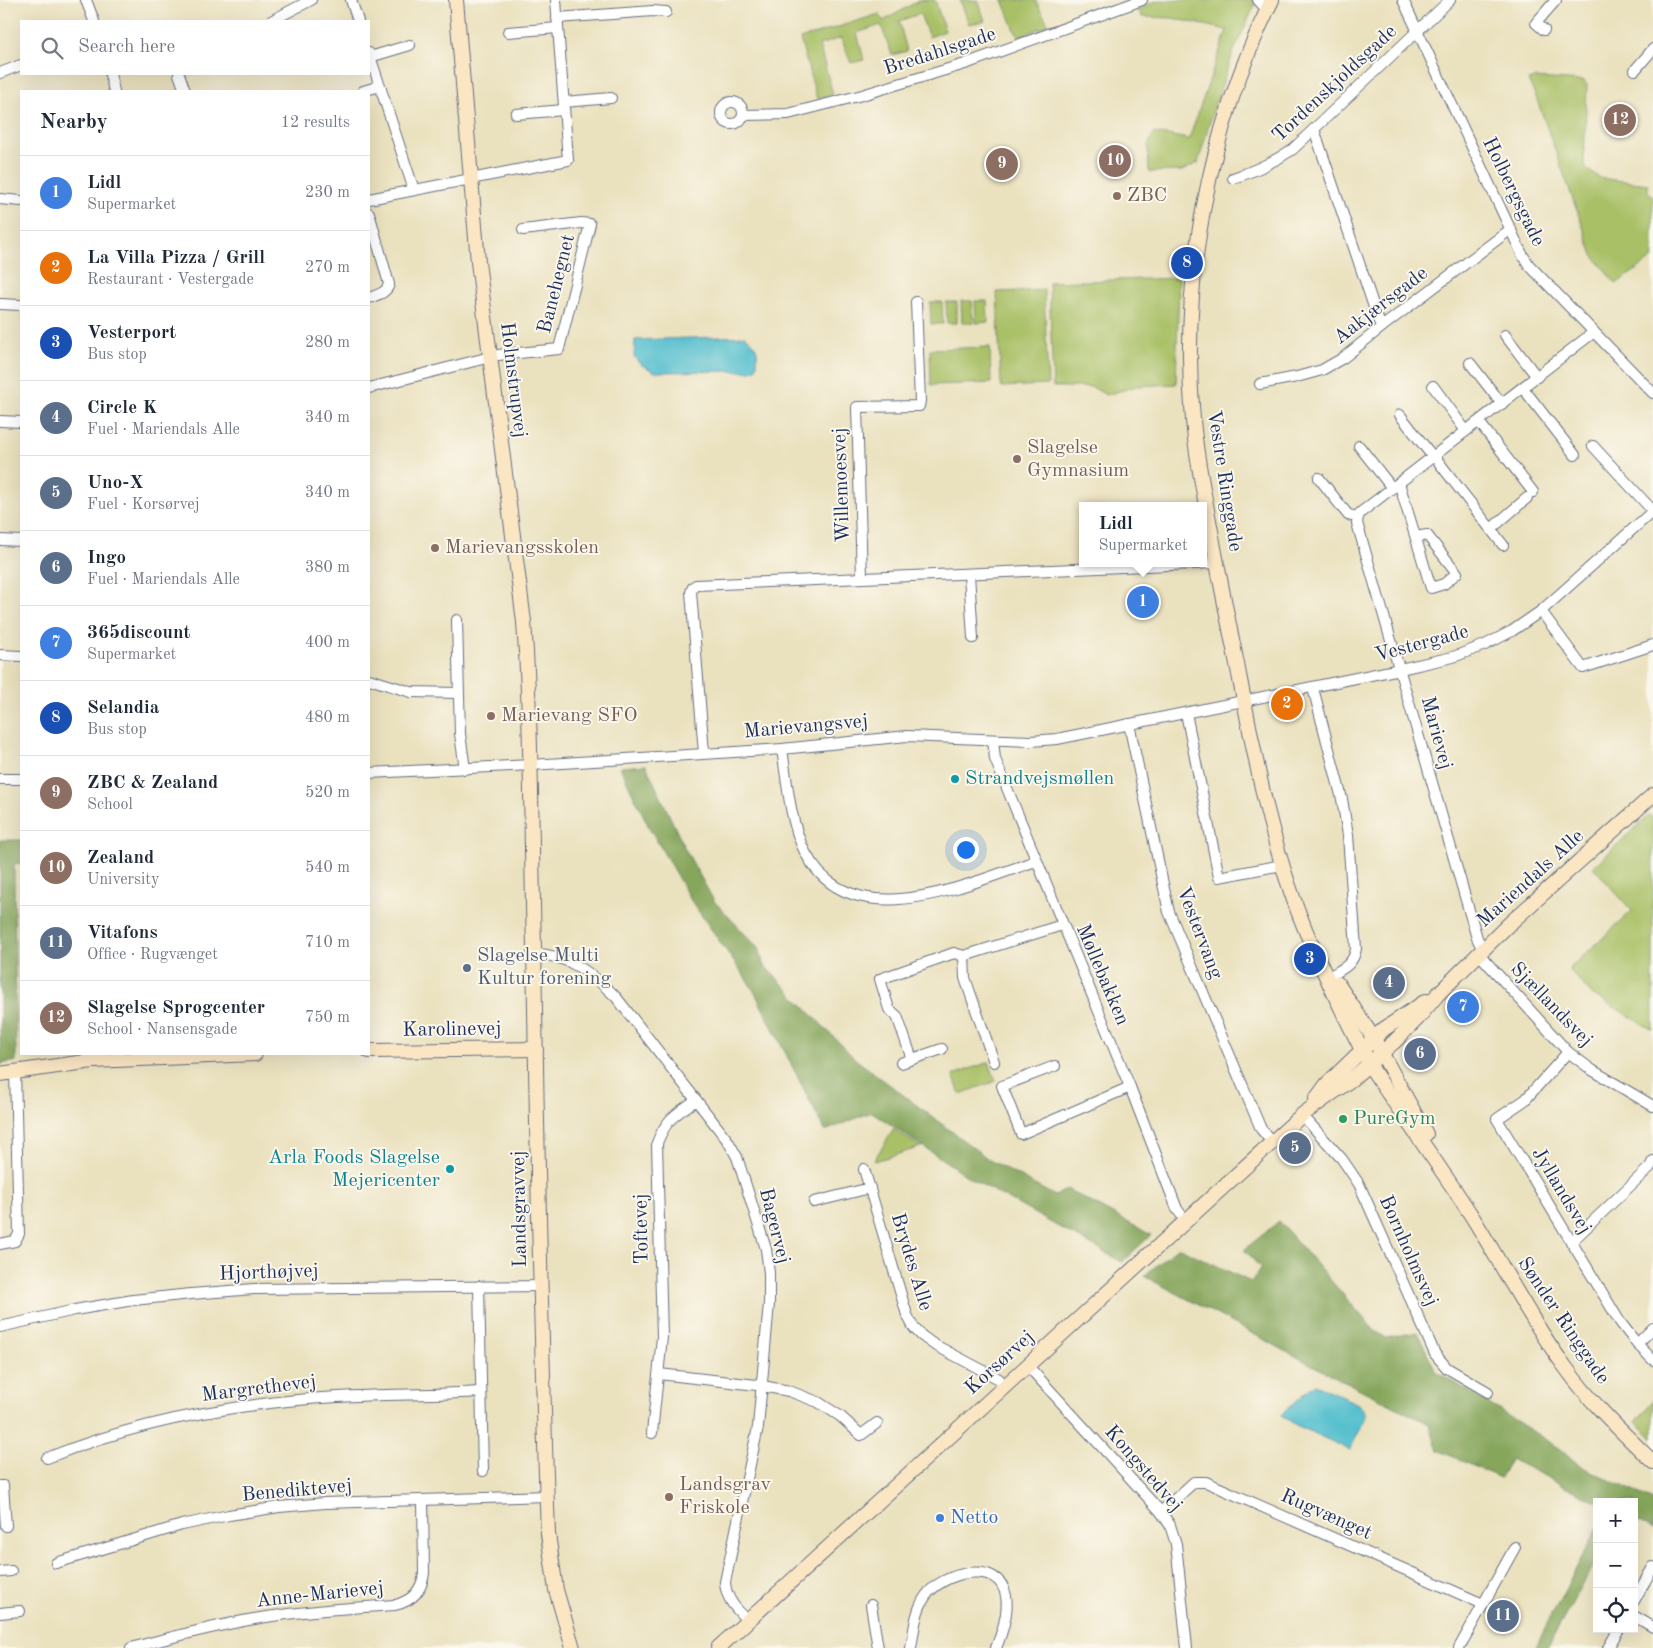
<!DOCTYPE html>
<html lang="en">
<head>
<meta charset="utf-8">
<style>
  body { margin:0; font-family:"Old Standard TT",serif; background:#f6f6f7; color:#1f2937 }
  .controls { position:absolute; right:15px; bottom:15px; display:grid; overflow:hidden; border-radius:0px; box-shadow:0 5px 20px #0002 }
  .controls button { width:45px; height:45px; display:grid; place-items:center; padding:0; border:0; border-bottom:1px solid #e0e1e3; background:#fff; color:#1f2937; font:25px sans-serif }
  .you { position:absolute; left:965px; top:849px; width:18px; height:18px; margin:-12px; border:4px solid #fff; border-radius:50%; background:#1a73e8; box-shadow:0 0 0 8px #1a73e833 }
  .badge { display:grid; place-items:center; width:32px; height:32px; border-radius:50%; background:#c8321e; color:#fff; font-size:16px; font-weight:700 }
  .pin { position:absolute; translate:-50% -50%; border:2px solid #fff; box-shadow:0 1px 5px #0006 }
  .popup { position:absolute; left:1079px; top:502px; width:128px; height:65px; box-sizing:border-box; display:grid; place-content:center; border-radius:0px; background:#fff; filter:drop-shadow(0 1px 4px #0005); font-size:16px; white-space:nowrap; color:#747a83 }
  .popup b { font-size:19px; color:#1f2937 }
  .popup::after { content:''; position:absolute; left:50%; top:100%; margin-left:-10px; border:10px solid transparent; border-top-color:#fff }
  .list { margin:0; padding:0; list-style:none }
  h2 { display:flex; justify-content:space-between; align-items:center; height:65px; margin:0; padding:0 20px; font-size:21px }
  h2 small { font-size:16px; font-weight:400; color:#747a83 }
  .list li { display:grid; grid-template-columns:32px 1fr auto; gap:15px; align-items:center; box-sizing:border-box; height:75px; padding:0 20px; border-top:1px solid #e0e1e3 }
  .list b { display:block; font-size:19px; white-space:nowrap }
  .list p { margin:0; font-size:16px; white-space:nowrap; color:#747a83 }
  .list em { font-size:16px; font-style:normal; color:#747a83 }
  .icon { flex:none; width:28px; height:28px; fill:none; stroke:currentColor; stroke-width:2; stroke-linecap:round; stroke-linejoin:round }
  .map { position:relative; flex:none; width:1653px; height:1648px; overflow:hidden }
  .search { position:absolute; background:#fff; box-shadow:0 5px 20px #0002; left:20px; top:20px; width:350px; height:55px; display:flex; align-items:center; gap:12px; box-sizing:border-box; padding:0 18px; border-radius:0px; color:#747a83; font-size:19px }
  .panel { position:absolute; background:#fff; box-shadow:0 5px 20px #0002; left:20px; top:90px; width:350px; height:965px; border-radius:0px }
  .map>svg:first-child { display:block }
</style>
</head>
<body>
<div class="map">
<svg width="1653" height="1648" viewBox="0 0 1653 1648">
  <rect width="100%" height="100%" fill="#fbf7ec"/>
  <filter id="ink" filterUnits="userSpaceOnUse"><feTurbulence type="fractalNoise" baseFrequency=".02" numOctaves="2"/><feDisplacementMap in="SourceGraphic" scale="10" xChannelSelector="R" yChannelSelector="G"/><feConvolveMatrix kernelMatrix="1 2 1 2 8 2 1 2 1" color-interpolation-filters="sRGB"/></filter>
  <filter id="wash" filterUnits="userSpaceOnUse"><feTurbulence type="fractalNoise" baseFrequency=".0096" numOctaves="4" result="noise"/><feDisplacementMap in="SourceGraphic" scale="20" xChannelSelector="R" yChannelSelector="G"/><feGaussianBlur stdDeviation="1.12" result="paint"/><feColorMatrix in="noise" values="0 0 0 0 0 0 0 0 0 0 0 0 0 0 0 0 0 1.4 0 .05"/><feComposite in="paint" operator="in"/></filter>
  <g filter="url(#wash)">
    <rect width="100%" height="100%" fill="#eae1be"/>
    <g fill="#a9c066" stroke="#627862">
      <path d="M920,0H935L945,31L929,37L920,14L899,21L907,51L892,55L881,25L857,33L864,60L851,63L841,38L819,45L833,94L817,99L800,39L879,14L883,21Z"/>
      <path d="M960,0H978L985,21L969,24Z"/>
      <path d="M1003,0H1035L1049,25L1020,36L1016,33Z"/>
      <path d="M1158,0H1257L1233,53L1213,111L1198,163L1182,171L1149,172L1148,146L1154,133L1189,139L1227,30L1172,18L1142,17L1138,10Z"/>
      <path d="M1535,78L1584,81L1587,85L1584,159L1586,169L1600,178L1648,184V192L1653,196V258L1616,284L1593,255L1536,97L1528,80Z"/>
      <path d="M1179,278L1176,384L1137,386L1106,395L1092,387H1053L1049,282Z"/>
      <path d="M1044,290L1048,385L1001,387L997,292Z"/>
      <path d="M961,301H972L973,323H962Z"/>
      <path d="M975,301H987L988,322L976,323Z"/>
      <path d="M930,302H942L943,324H931Z"/>
      <path d="M946,302H957V323H947Z"/>
      <path d="M990,347L991,383L931,385L930,349Z"/>
      <path d="M1649,815L1653,818V1030L1590,993L1569,969L1632,911L1593,867Z"/>
      <path d="M989,1062L996,1081L960,1094L953,1075Z"/>
      <path d="M894,1129L921,1147L875,1161L874,1160Z"/>
      <path d="M1653,1400V1438L1636,1422Z"/>
    </g>
    <g fill="#86a65b" stroke="#506a5c">
      <path d="M646,765L684,847L714,901L760,950L763,964L854,1058L991,1161L1055,1196L1067,1189L1151,1235L1122,1262L970,1178L872,1112L825,1131L753,989L690,899L649,827L620,767Z"/>
      <path d="M0,840H21V863L14,864L16,1061L0,1064Z"/>
      <path d="M1279,1221L1374,1330L1386,1338L1417,1332L1436,1371L1561,1449L1580,1466L1653,1500V1529L1634,1520V1502H1597L1510,1459L1500,1478L1438,1450L1429,1424L1312,1365L1144,1276L1178,1247L1251,1282L1261,1268L1244,1250Z"/>
      <path d="M1597,1528V1559L1547,1648H1535Z"/>
    </g>
    <g fill="#54bfce" stroke="#387796">
      <path d="M745,336C758,344 759,354 756,369L751,371L655,372L640,364L634,357L635,340Z"/>
      <path d="M1315,1384L1358,1404L1364,1410L1366,1417L1350,1450L1296,1425L1281,1415Z"/>
    </g>
  </g>
  <g filter="url(#ink)">
    <g fill="none" stroke-linecap="round" stroke-linejoin="round">
      <g stroke="#636d80" stroke-width="12">
        <g id="street">
          <path d="M86,0L94,21"/>
          <path d="M351,0L358,21"/>
          <path d="M1258,0L1267,10"/>
          <path d="M1403,0L1522,254L1529,265L1653,393"/>
          <path d="M557,18L653,11L666,12"/>
          <path d="M271,21L311,0"/>
          <path d="M1544,30L1536,23L1556,0"/>
          <path d="M508,32L558,28"/>
          <path d="M369,53L414,190"/>
          <path d="M370,57L410,45"/>
          <path d="M1635,70L1653,49"/>
          <path d="M0,73L21,65"/>
          <path d="M110,74L114,91"/>
          <path d="M179,74L185,91"/>
          <path d="M363,91L380,86"/>
          <path d="M564,102L611,98"/>
          <circle cx="732" cy="113" r="11"/>
          <path d="M516,114L564,110"/>
          <path d="M743,115L788,114L862,95L965,64L1142,0"/>
          <path d="M1314,129L1379,322L1383,326"/>
          <path d="M1233,178C1255,171 1274,162 1293,149L1450,0"/>
          <path d="M0,199L21,201"/>
          <path d="M369,199L568,160L556,0"/>
          <path d="M369,213L389,284C387,293 377,295 369,298"/>
          <path d="M0,304L21,305"/>
          <path d="M1505,335L1537,377"/>
          <path d="M1470,363L1502,404"/>
          <path d="M1260,384L1297,377L1322,370L1343,358L1383,326L1511,229"/>
          <path d="M1433,386L1466,431"/>
          <path d="M369,388L498,355L559,349L590,224L581,223L523,230"/>
          <path d="M1523,388L1575,455"/>
          <path d="M1400,415L1433,457"/>
          <path d="M0,421L21,422"/>
          <path d="M1479,422L1533,492"/>
          <path d="M1359,446L1392,488"/>
          <path d="M1434,456L1503,545"/>
          <path d="M1319,478L1348,515L1358,517"/>
          <path d="M1399,483L1431,588L1444,584L1457,573L1427,535L1416,537"/>
          <path d="M1491,529L1527,498"/>
          <path d="M0,540L21,541"/>
          <path d="M969,574L973,638"/>
          <path d="M862,578L857,407L919,406L920,401L916,302"/>
          <path d="M1541,611L1583,668L1653,645"/>
          <path d="M457,620L460,734L465,769"/>
          <path d="M0,655L21,656"/>
          <path d="M369,679L411,692L458,693"/>
          <path d="M1313,688L1342,799L1348,835L1356,949C1353,966 1341,969 1327,978"/>
          <path d="M1186,713L1219,877L1282,865"/>
          <path d="M1129,724L1169,912L1261,1129L1272,1142"/>
          <path d="M993,740L995,759L1130,1087L1177,1209L1186,1221"/>
          <path d="M782,749C787,781 790,823 805,852C850,940 969,883 1036,861"/>
          <path d="M704,753L691,592L693,587L696,585L1217,563"/>
          <path d="M369,773L531,765L782,749L907,736L1031,741L1057,739L1400,669L1453,657L1485,645L1512,631L1541,611L1653,511L1593,446"/>
          <path d="M0,779H21"/>
          <path d="M1483,950L1477,938C1436,800 1398,661 1357,523L1358,517L1360,513L1594,332"/>
          <path d="M534,954C567,954 593,974 616,997L728,1141L737,1157L766,1249L769,1273V1303L758,1427L725,1582C726,1599 736,1609 747,1620"/>
          <path d="M1479,954L1568,1052L1592,1070L1653,1106"/>
          <path d="M964,956L1062,925"/>
          <path d="M1568,1052L1525,1100L1497,1119L1620,1322L1637,1344L1653,1360"/>
          <path d="M912,1059L897,1016L889,1009L880,979L954,953L964,956L965,978L994,1062"/>
          <path d="M901,1063L942,1049"/>
          <path d="M1055,1066L1002,1086L1021,1134L1130,1087"/>
          <path d="M1302,1115L1342,1159L1359,1184L1435,1354L1447,1368L1488,1392"/>
          <path d="M864,1169L907,1315L914,1328L922,1336L933,1344L999,1379L1005,1386"/>
          <path d="M814,1202L870,1188"/>
          <path d="M1571,1242L1650,1167L1653,1161"/>
          <path d="M0,1244L15,1241L19,1234L15,1071"/>
          <path d="M479,1286L483,1471"/>
          <path d="M0,1327L75,1310L133,1300L191,1294L254,1289L542,1286"/>
          <path d="M1637,1344L1653,1328"/>
          <path d="M1027,1365L1161,1512L1170,1525L1176,1544L1187,1648"/>
          <path d="M659,1374L757,1385L789,1391L818,1402L840,1416L861,1435L877,1423"/>
          <path d="M652,1433L662,1337L657,1143C666,1119 676,1114 696,1100"/>
          <path d="M47,1458C138,1421 239,1403 337,1397C385,1394 433,1395 481,1392"/>
          <path d="M0,1486H3L6,1526"/>
          <path d="M1161,1512L1194,1482H1206L1483,1604"/>
          <path d="M56,1563L182,1525L229,1515L279,1507L325,1503L547,1496"/>
          <path d="M0,1572L11,1571"/>
          <path d="M1634,1601L1653,1567"/>
          <path d="M871,1605L878,1648"/>
          <path d="M0,1613L20,1611"/>
          <path d="M1634,1616L1653,1627"/>
          <path d="M131,1648C172,1637 213,1626 254,1619C301,1611 348,1608 395,1605C412,1601 422,1591 424,1573L423,1500"/>
          <path d="M911,1648C914,1631 915,1612 925,1597C941,1573 999,1557 1006,1596C1009,1612 1002,1633 996,1648"/>
          <path d="M1459,1648L1515,1547"/>
          <path d="M1608,1648L1619,1629"/>
        </g>
      </g>
      <g stroke="#636d80" stroke-width="16">
        <g id="secondary">
          <path d="M456,0L478,262L524,622C532,730 531,839 534,947C537,1143 541,1339 548,1534L556,1590L573,1648"/>
          <path d="M1272,0C1209,129 1180,277 1193,420C1196,457 1204,494 1211,531C1219,575 1228,620 1237,664C1255,758 1272,855 1311,943C1326,977 1342,1011 1359,1044C1364,1053 1369,1063 1374,1072C1406,1121 1442,1169 1473,1218C1504,1268 1531,1321 1566,1368C1591,1403 1622,1432 1653,1462"/>
          <path d="M1337,983L1374,1039L1426,1134"/>
          <path d="M369,1051L536,1049"/>
          <path d="M0,1074L93,1061L255,1054"/>
          <path d="M1316,1099L1327,1084L1384,1029L1426,1001"/>
          <path d="M718,1648L1302,1115L1353,1078L1394,1042L1418,1018L1438,994L1508,925L1653,795"/>
        </g>
      </g>
      <use href="#street" stroke="#fff" stroke-width="10"/>
      <use href="#secondary" stroke="#fbe6c4" stroke-width="14"/>
    </g>
  </g>
  <g fill="#8d6e63" stroke="#fbf7ec" stroke-width="2">
    <circle cx="1117" cy="196" r="5"/>
    <circle cx="1017" cy="459" r="5"/>
    <circle cx="435" cy="548" r="5"/>
    <circle cx="491" cy="716" r="5"/>
    <circle cx="669" cy="1497" r="5"/>
  </g>
  <g fill="#0f9aa8" stroke="#fbf7ec" stroke-width="2">
    <circle cx="955" cy="779" r="5"/>
    <circle cx="450" cy="1169" r="5"/>
  </g>
  <circle fill="#5c6f8a" stroke="#fbf7ec" stroke-width="2" cx="467" cy="968" r="5"/>
  <circle fill="#2e9e5b" stroke="#fbf7ec" stroke-width="2" cx="1343" cy="1119" r="5"/>
  <circle fill="#3f7fe0" stroke="#fbf7ec" stroke-width="2" cx="940" cy="1518" r="5"/>
  <g text-anchor="middle" dominant-baseline="central" stroke-width="4" stroke-linejoin="round" paint-order="stroke">
    <g font-size="20" fill="#1b2f5e" stroke="#fbf7ec">
      <text transform="translate(940 52) rotate(-18)">Bredahlsgade</text>
      <text transform="translate(1335 84) rotate(-43)">Tordenskjoldsgade</text>
      <text transform="translate(1513 192) rotate(64)">Holbergsgade</text>
      <text transform="translate(557 284) rotate(-76)">Banehegnet</text>
      <text transform="translate(1381 306) rotate(-38)">Aakjærsgade</text>
      <text transform="translate(513 380) rotate(83)">Holmstrupvej</text>
      <text transform="translate(1224 481) rotate(81)">Vestre Ringgade</text>
      <text transform="translate(842 485) rotate(-92)">Willemoesvej</text>
      <text transform="translate(1422 644) rotate(-15)">Vestergade</text>
      <text transform="translate(806 727) rotate(-5)">Marievangsvej</text>
      <text transform="translate(1436 733) rotate(75)">Marievej</text>
      <text transform="translate(1531 879) rotate(-42)">Mariendals Alle</text>
      <text transform="translate(1199 933) rotate(69)">Vestervang</text>
      <text transform="translate(1102 975) rotate(67)">Møllebakken</text>
      <text transform="translate(1551 1005) rotate(46)">Sjællandsvej</text>
      <text transform="translate(452 1030) rotate(-1)">Karolinevej</text>
      <text transform="translate(1561 1191) rotate(59)">Jyllandsvej</text>
      <text transform="translate(520 1209) rotate(-91)">Landsgravvej</text>
      <text transform="translate(774 1226) rotate(76)">Bagervej</text>
      <text transform="translate(642 1229) rotate(-91)">Toftevej</text>
      <text transform="translate(1408 1251) rotate(66)">Bornholmsvej</text>
      <text transform="translate(911 1262) rotate(73)">Brydes Alle</text>
      <text transform="translate(269 1273) rotate(-2)">Hjorthøjvej</text>
      <text transform="translate(1563 1321) rotate(56)">Sønder Ringgade</text>
      <text transform="translate(1000 1363) rotate(-42)">Korsørvej</text>
      <text transform="translate(259 1389) rotate(-7)">Margrethevej</text>
      <text transform="translate(1143 1469) rotate(49)">Kongstedvej</text>
      <text transform="translate(297 1491) rotate(-5)">Benediktevej</text>
      <text transform="translate(1326 1515) rotate(24)">Rugvænget</text>
      <text transform="translate(320 1595) rotate(-6)">Anne-Marievej</text>
    </g>
    <g font-size="20" fill="#785e54" stroke="#fbf7ec" text-anchor="start">
      <text x="1127" y="196">ZBC</text>
      <text x="1027" y="448">Slagelse<tspan x="1027" dy="23">Gymnasium</tspan></text>
      <text x="445" y="548">Marievangsskolen</text>
      <text x="501" y="716">Marievang SFO</text>
      <text x="679" y="1485">Landsgrav<tspan x="679" dy="23">Friskole</tspan></text>
    </g>
    <g font-size="20" fill="#0d838f" stroke="#fbf7ec" text-anchor="start">
      <text x="965" y="779">Strandvejsmøllen</text>
      <text x="440" y="1158" text-anchor="end">Arla Foods Slagelse<tspan x="440" dy="23">Mejericenter</tspan></text>
    </g>
    <g font-size="20" fill="#4e5e75" stroke="#fbf7ec" text-anchor="start">
      <text x="477" y="956">Slagelse Multi<tspan x="477" dy="23">Kultur forening</tspan></text>
    </g>
    <g font-size="20" fill="#27864d" stroke="#fbf7ec" text-anchor="start">
      <text x="1353" y="1119">PureGym</text>
    </g>
    <g font-size="20" fill="#366cbe" stroke="#fbf7ec" text-anchor="start">
      <text x="950" y="1518">Netto</text>
    </g>
  </g>
</svg>
<div class="controls">
<button>+</button>
<button>−</button>
<button><svg class="icon" aria-label="locate" viewBox="0 0 24 24"><circle cx="12" cy="12" r="6"/><path d="M12 2v4M12 18v4M2 12h4M18 12h4"/></svg></button>
</div>
<div class="you"></div>
<div class="pin badge" style="left:1143px;top:602px;background:#3f7fe0">1</div>
<div class="popup"><b>Lidl</b>Supermarket</div>
<div class="pin badge" style="left:1287px;top:704px;background:#e8710a">2</div>
<div class="pin badge" style="left:1310px;top:959px;background:#1a4fb4">3</div>
<div class="pin badge" style="left:1389px;top:983px;background:#5c6f8a">4</div>
<div class="pin badge" style="left:1295px;top:1148px;background:#5c6f8a">5</div>
<div class="pin badge" style="left:1420px;top:1054px;background:#5c6f8a">6</div>
<div class="pin badge" style="left:1463px;top:1007px;background:#3f7fe0">7</div>
<div class="pin badge" style="left:1187px;top:263px;background:#1a4fb4">8</div>
<div class="pin badge" style="left:1002px;top:164px;background:#8d6e63">9</div>
<div class="pin badge" style="left:1115px;top:161px;background:#8d6e63">10</div>
<div class="pin badge" style="left:1503px;top:1616px;background:#5c6f8a">11</div>
<div class="pin badge" style="left:1620px;top:120px;background:#8d6e63">12</div>
<div class="search"><svg class="icon" aria-label="search" viewBox="0 0 24 24"><circle cx="10" cy="10" r="6"/><path d="M15 15l6 6"/></svg>Search here</div>
<section class="panel">
<h2>Nearby<small>12 results</small></h2>
<ul class="list">
<li><span class="badge" style="background:#3f7fe0">1</span><div><b>Lidl</b><p>Supermarket</p></div><em>230 m</em></li>
<li><span class="badge" style="background:#e8710a">2</span><div><b>La Villa Pizza / Grill</b><p>Restaurant · Vestergade</p></div><em>270 m</em></li>
<li><span class="badge" style="background:#1a4fb4">3</span><div><b>Vesterport</b><p>Bus stop</p></div><em>280 m</em></li>
<li><span class="badge" style="background:#5c6f8a">4</span><div><b>Circle K</b><p>Fuel · Mariendals Alle</p></div><em>340 m</em></li>
<li><span class="badge" style="background:#5c6f8a">5</span><div><b>Uno-X</b><p>Fuel · Korsørvej</p></div><em>340 m</em></li>
<li><span class="badge" style="background:#5c6f8a">6</span><div><b>Ingo</b><p>Fuel · Mariendals Alle</p></div><em>380 m</em></li>
<li><span class="badge" style="background:#3f7fe0">7</span><div><b>365discount</b><p>Supermarket</p></div><em>400 m</em></li>
<li><span class="badge" style="background:#1a4fb4">8</span><div><b>Selandia</b><p>Bus stop</p></div><em>480 m</em></li>
<li><span class="badge" style="background:#8d6e63">9</span><div><b>ZBC &amp; Zealand</b><p>School</p></div><em>520 m</em></li>
<li><span class="badge" style="background:#8d6e63">10</span><div><b>Zealand</b><p>University</p></div><em>540 m</em></li>
<li><span class="badge" style="background:#5c6f8a">11</span><div><b>Vitafons</b><p>Office · Rugvænget</p></div><em>710 m</em></li>
<li><span class="badge" style="background:#8d6e63">12</span><div><b>Slagelse Sprogcenter</b><p>School · Nansensgade</p></div><em>750 m</em></li>
</ul>
</section>
</div>
</body>
</html>
